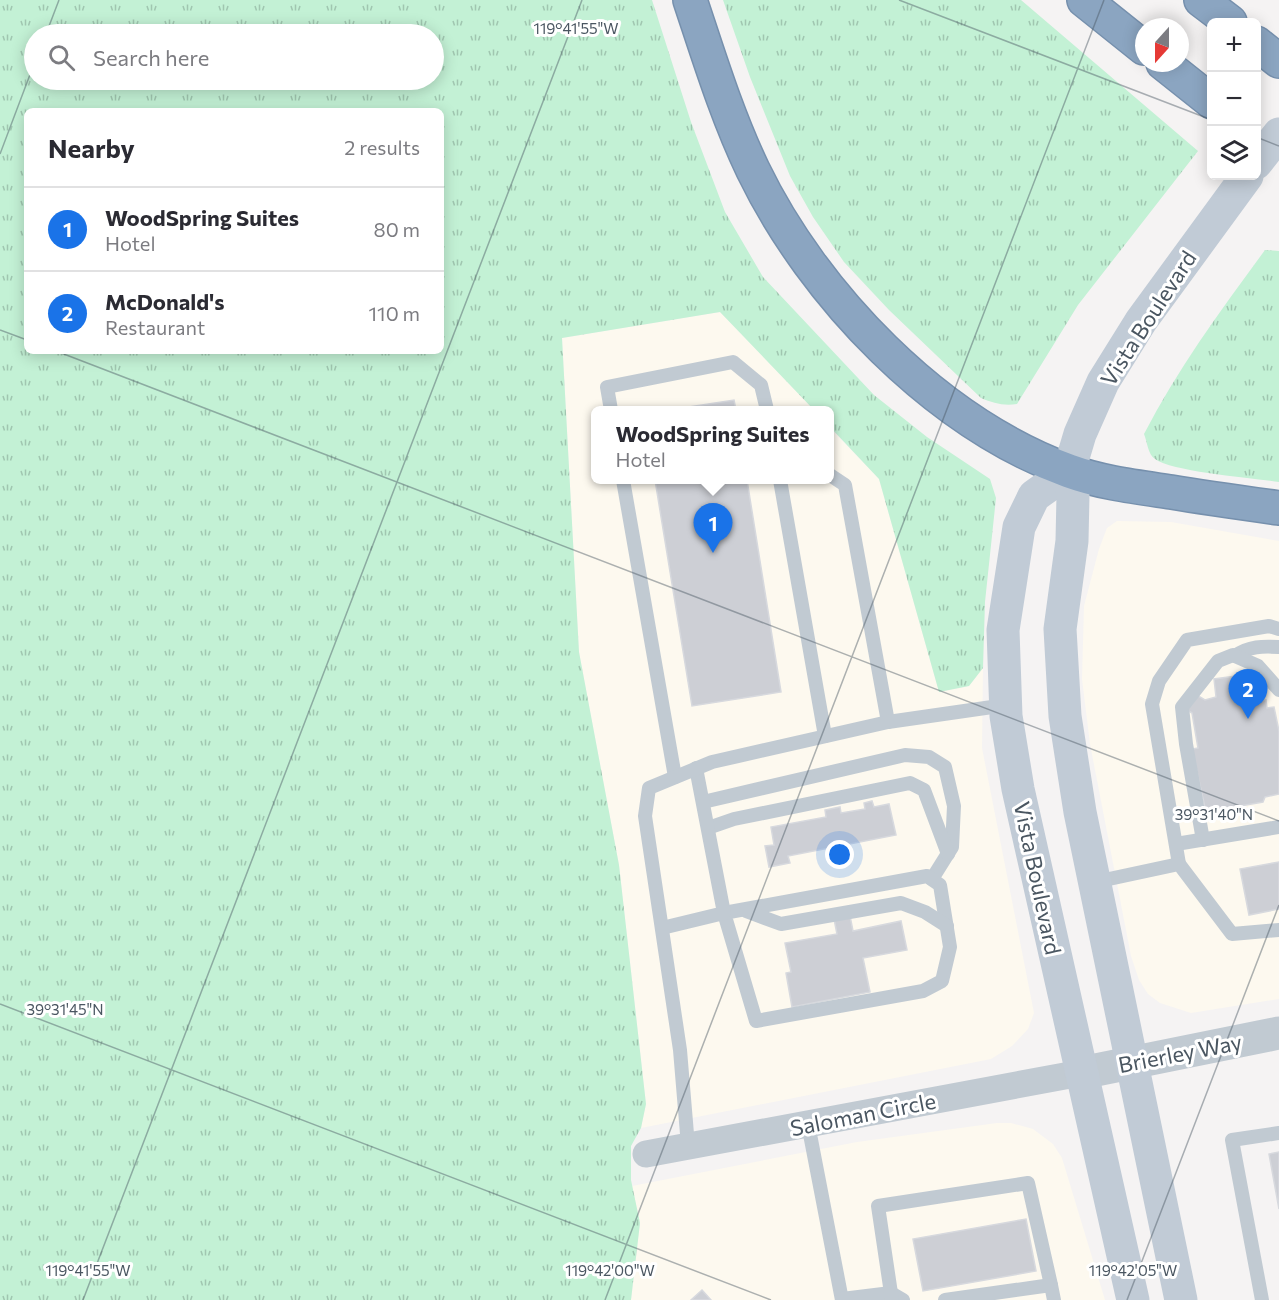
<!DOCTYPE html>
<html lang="en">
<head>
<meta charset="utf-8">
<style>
  body { margin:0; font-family:Commissioner,sans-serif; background:#f2f2f3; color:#2b2b33 }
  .controls { position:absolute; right:18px; top:18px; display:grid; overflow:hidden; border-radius:9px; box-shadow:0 3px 15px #0003 }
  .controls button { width:54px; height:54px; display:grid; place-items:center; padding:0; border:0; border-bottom:2px solid #e1e1e2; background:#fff; color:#2b2b33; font:30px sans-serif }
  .compass { position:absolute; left:1135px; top:18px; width:54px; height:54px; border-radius:50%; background:#fff; box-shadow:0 3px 15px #0003; rotate:201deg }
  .you { position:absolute; left:840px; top:855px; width:21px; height:21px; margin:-15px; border:4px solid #fff; border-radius:50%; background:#1a73e8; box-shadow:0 0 0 9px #1a73e833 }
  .badge { display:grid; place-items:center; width:39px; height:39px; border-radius:50%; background:#1a73e8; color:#fff; font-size:20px; font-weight:700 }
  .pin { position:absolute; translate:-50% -50px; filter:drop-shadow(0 2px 3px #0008) }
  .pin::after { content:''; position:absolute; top:32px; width:21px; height:18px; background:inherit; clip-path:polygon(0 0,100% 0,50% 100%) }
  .popup { position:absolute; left:591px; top:406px; width:243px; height:78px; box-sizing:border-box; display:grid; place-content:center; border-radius:9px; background:#fff; filter:drop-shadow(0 2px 4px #0005); font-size:20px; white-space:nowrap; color:#7c7c81 }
  .popup b { font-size:22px; color:#2b2b33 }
  .popup::after { content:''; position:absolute; left:50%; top:100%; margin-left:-12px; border:12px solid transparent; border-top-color:#fff }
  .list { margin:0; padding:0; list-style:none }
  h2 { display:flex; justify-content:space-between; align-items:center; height:78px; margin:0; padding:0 24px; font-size:26px }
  h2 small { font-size:20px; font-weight:400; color:#7c7c81 }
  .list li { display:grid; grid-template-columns:39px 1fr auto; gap:18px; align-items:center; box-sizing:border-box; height:84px; padding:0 24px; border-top:2px solid #e1e1e2 }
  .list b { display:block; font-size:22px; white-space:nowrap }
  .list p { margin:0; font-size:20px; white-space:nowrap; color:#7c7c81 }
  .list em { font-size:20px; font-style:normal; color:#7c7c81 }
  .icon { flex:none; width:33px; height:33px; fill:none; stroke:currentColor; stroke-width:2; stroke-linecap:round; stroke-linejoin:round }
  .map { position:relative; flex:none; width:1279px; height:1300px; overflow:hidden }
  .search { position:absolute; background:#fff; box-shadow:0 3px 15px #0003; left:24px; top:24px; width:420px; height:66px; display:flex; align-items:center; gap:15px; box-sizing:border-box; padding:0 21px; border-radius:33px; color:#7c7c81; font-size:22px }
  .panel { position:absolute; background:#fff; box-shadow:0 3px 15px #0003; left:24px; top:108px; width:420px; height:246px; border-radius:9px }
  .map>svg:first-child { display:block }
</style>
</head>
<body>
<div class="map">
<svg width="1279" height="1300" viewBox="0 0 1279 1300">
  <defs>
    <pattern id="grass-tufts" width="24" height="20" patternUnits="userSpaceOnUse" patternTransform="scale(1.5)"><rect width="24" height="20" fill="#c3f1d5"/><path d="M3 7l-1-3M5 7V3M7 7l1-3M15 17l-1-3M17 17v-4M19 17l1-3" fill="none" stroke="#a0c6b0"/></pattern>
  </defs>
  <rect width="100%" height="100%" fill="#f5f3f3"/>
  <g fill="#fdf9ef">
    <path d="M720,312L814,410H596V480H830V428L879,479L939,692L969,686L983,668L982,748L1034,1013L1028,1029L1012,1046L991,1059L641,1128L646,1104L619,865L579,652L562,338Z"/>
    <path d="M1117,521L1171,522L1279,541V999L1191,1013L1160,1003L1148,994L1139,980L1131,956L1090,744L1082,679L1084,606L1099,549L1107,528Z"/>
    <path d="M997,1123H1011L1033,1129L1053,1144L1062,1158L1105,1300H631L640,1223L632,1186L857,1142Z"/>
  </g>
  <g fill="url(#grass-tufts)" fill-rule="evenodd">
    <path d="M0,0H652L691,122L725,212L763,277L874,395L927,437L990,479L996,498L985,602L983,668L969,686L939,692L879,479L830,427V410H814L720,312L562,338L579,652L619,865L646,1104L641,1128L631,1146V1180L640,1223L631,1300H0ZM434,34V80H34V34ZM27,111H441V351H27Z"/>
    <path d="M723,0H1021L1198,151L1078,305L1017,404C1003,406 993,403 981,398L889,310L844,262L813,217L790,176L750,77Z"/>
    <path d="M1265,250L1279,251V482C1253,478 1173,472 1155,459C1148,455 1147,441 1144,434C1178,368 1221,310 1265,250Z"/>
  </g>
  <g fill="#cdcfd5" stroke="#d7d9de" stroke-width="1.5">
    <path d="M734,400L736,410H669Z"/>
    <path d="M655,480H747L781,692L692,706Z"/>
    <path d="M1243,675L1251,703L1266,700L1267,708L1274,707L1279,731V794L1265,797L1263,802L1206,812L1192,749L1198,748L1192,713L1184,708L1195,694L1205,700L1216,697L1214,679Z"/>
    <path d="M872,801L874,807L889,804L896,835L788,856L790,863L769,867L765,846L774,845L771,827L826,817L825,810L840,807L841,813L865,809L864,803Z"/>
    <path d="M1279,862V909L1249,915L1240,869Z"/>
    <path d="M850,916L853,931L901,921L907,950L863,958L870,992L792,1007L786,973L791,972L785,943L837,934L834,919Z"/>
    <path d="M1279,1152V1209L1269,1154Z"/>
    <path d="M1026,1219L1036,1271L923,1291L913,1239Z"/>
    <path d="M702,1290L711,1300H691Z"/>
  </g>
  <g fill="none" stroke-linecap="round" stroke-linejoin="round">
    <g stroke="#7690ad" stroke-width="36">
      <g id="motorway">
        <path d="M690,0C709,57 727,116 753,170C814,296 936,422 1069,471C1102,483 1137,487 1171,492C1207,498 1243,503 1279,508"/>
        <path d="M1084,0L1144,48"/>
        <path d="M1201,0L1230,22"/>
        <path d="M1256,43L1279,61"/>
        <path d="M1163,63L1212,102"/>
      </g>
    </g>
    <g stroke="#c1cad2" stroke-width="14">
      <path d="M611,410L607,387L733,362L761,385L767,410"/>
      <path d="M830,475L845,485L888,722"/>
      <path d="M623,480L675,777"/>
      <path d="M780,480L825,736"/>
      <path d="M1235,656C1249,646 1263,646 1279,647"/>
      <path d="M703,802L905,755L929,757L945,767L954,806L952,847L932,879"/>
      <path d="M708,828L734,819L910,783L924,790L948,854"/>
      <path d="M1203,840L1186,744L1182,707L1218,661L1233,655L1258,666L1279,690"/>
      <path d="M1176,844L1279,827"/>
      <path d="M1179,864L1152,704L1159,681L1187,640L1269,626L1279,629"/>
      <path d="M927,876L940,885L950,947L942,981L923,991L756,1021L724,913Z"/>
      <path d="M1095,882L1179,864L1232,934L1279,930"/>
      <path d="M746,911L781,924L901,903L925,912L947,926"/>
      <path d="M662,928L724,913L696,768"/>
      <path d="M808,1124L842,1300"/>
      <path d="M688,1146L680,1050L645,816L649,788L712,762L888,722L1006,705"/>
      <path d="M842,1299L891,1293L903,1300"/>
      <path d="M892,1300L878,1206L1028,1183L1051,1285"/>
      <path d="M945,1300L1051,1285L1054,1300"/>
      <path d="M1262,1300L1232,1140L1279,1133"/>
    </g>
    <path stroke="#c1cad2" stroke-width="27" d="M646,1154L1081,1073"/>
    <path stroke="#c1cad2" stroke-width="33" d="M1081,1073L1279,1033"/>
    <g stroke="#c1cbd6" stroke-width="33">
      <path d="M1069,471L1034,496L1019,527L1003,630L1006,716L1018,789L1133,1300"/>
      <path d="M1181,1300L1080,812L1065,716L1060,629L1072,541L1073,495L1069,471L1080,434L1103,382L1141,321L1247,176"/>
    </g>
    <use href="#motorway" stroke="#8ba5c1" stroke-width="33"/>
    <path stroke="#c1cbd6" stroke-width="33" d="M1256,163L1279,134"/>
  </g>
  <path fill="none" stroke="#4a5661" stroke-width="1.5" stroke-opacity="0.45" d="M899,0L1212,120M46,34L59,0M1256,137L1279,146M0,154L34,64M0,330L27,340M56,351L1279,821M0,1004L771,1300M83,1300L582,0M605,1300L1104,0M1127,1300L1279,905"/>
  <g text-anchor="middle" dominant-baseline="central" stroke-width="6" stroke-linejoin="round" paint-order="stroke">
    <g font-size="22" fill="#4a5661" stroke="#fff">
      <text transform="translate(1148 318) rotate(-57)">Vista Boulevard</text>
      <text transform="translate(1038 878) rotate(78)">Vista Boulevard</text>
      <text transform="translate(1180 1053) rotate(-11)">Brierley Way</text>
      <text transform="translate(863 1114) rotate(-11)">Saloman Circle</text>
    </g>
  </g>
  <g font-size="15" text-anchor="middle" fill="#4a5661" stroke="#fff" stroke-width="6" stroke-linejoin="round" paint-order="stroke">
    <text x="576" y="34">119°41'55"W</text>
    <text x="1214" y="820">39°31'40"N</text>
    <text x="65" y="1015">39°31'45"N</text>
    <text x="88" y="1276">119°41'55"W</text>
    <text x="610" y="1276">119°42'00"W</text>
    <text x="1133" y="1276">119°42'05"W</text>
  </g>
</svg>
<div class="controls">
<button>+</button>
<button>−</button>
<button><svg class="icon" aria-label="layers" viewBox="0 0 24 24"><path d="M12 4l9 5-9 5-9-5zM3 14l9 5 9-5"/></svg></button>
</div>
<svg class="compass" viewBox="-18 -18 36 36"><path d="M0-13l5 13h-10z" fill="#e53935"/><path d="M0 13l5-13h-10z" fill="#7c7c81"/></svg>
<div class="you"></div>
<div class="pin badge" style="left:713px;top:553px">1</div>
<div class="popup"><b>WoodSpring Suites</b>Hotel</div>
<div class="pin badge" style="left:1248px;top:719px">2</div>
<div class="search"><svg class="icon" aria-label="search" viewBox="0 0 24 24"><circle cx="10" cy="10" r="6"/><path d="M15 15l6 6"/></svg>Search here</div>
<section class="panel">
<h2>Nearby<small>2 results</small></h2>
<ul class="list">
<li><span class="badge">1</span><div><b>WoodSpring Suites</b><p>Hotel</p></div><em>80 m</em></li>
<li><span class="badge">2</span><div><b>McDonald's</b><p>Restaurant</p></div><em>110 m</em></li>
</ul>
</section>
</div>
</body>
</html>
